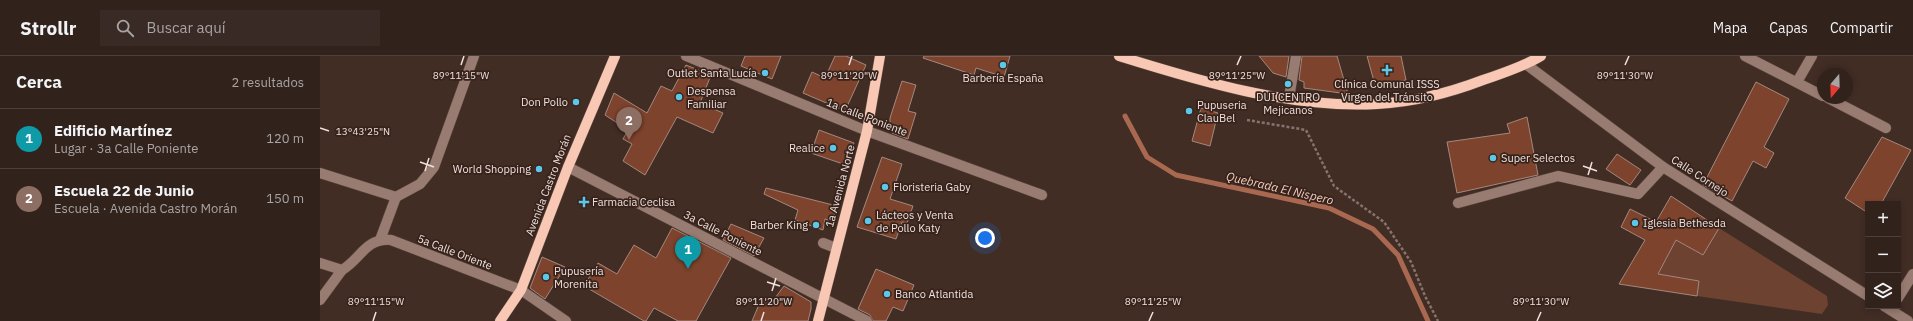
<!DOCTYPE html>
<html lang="es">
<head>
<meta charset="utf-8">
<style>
  body { margin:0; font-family:"IBM Plex Sans",sans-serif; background:#3a2a25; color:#f1f3f6 }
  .controls { position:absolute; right:12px; bottom:12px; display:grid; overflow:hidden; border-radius:0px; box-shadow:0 2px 6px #0003 }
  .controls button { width:36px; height:36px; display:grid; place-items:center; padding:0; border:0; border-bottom:1px solid #4d3f3b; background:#32221c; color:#f1f3f6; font:20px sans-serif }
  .compass { position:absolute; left:1497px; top:12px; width:36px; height:36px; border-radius:50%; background:#32221c; box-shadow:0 2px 6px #0003; rotate:199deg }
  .you { position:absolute; left:665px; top:182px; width:14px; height:14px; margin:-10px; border:3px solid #fff; border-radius:50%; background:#1a73e8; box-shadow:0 0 0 6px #1a73e833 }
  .badge { display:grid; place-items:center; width:26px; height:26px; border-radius:50%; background:#5dc7e8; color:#fff; font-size:13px; font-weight:700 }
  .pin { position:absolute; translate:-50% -33px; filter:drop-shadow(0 1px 2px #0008) }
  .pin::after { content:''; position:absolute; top:21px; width:14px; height:12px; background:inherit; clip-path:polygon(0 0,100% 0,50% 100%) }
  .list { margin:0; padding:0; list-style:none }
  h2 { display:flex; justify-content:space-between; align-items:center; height:52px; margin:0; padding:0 16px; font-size:17px }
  h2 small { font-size:13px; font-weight:400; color:#a8a4a3 }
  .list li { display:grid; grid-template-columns:26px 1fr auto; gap:12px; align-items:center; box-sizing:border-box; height:60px; padding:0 16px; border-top:1px solid #4d3f3b }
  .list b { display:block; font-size:15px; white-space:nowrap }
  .list p { margin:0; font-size:13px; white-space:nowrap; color:#a8a4a3 }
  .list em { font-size:13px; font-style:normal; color:#a8a4a3 }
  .icon { flex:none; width:22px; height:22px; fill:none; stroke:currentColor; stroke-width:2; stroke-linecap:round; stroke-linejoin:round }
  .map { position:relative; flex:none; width:1593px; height:265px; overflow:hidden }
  header { display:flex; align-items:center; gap:24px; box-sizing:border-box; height:56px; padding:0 20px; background:#32221c; border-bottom:1px solid #4d3f3b }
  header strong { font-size:19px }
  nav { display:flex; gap:22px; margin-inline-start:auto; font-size:14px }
  .search { width:280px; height:36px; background:#3a2a25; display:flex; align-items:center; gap:10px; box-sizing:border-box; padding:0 14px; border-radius:0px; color:#a8a4a3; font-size:15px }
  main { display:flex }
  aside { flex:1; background:#32221c }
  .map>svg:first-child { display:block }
</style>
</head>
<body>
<header>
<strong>Strollr</strong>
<div class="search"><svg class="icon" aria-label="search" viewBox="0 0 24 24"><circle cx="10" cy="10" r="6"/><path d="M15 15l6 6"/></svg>Buscar aquí</div>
<nav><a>Mapa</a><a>Capas</a><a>Compartir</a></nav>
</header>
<main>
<aside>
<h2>Cerca<small>2 resultados</small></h2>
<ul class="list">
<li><span class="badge" style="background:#0f9aa8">1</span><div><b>Edificio Martínez</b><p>Lugar · 3a Calle Poniente</p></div><em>120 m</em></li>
<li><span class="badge" style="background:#8d6e63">2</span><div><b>Escuela 22 de Junio</b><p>Escuela · Avenida Castro Morán</p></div><em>150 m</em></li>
</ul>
</aside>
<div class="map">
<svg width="1593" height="265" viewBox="0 0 1593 265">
  <rect width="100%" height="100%" fill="#422d25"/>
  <path fill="#6d4231" d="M1399,172L1507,240L1508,249L1502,258L1377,240L1379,225L1338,218L1356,184L1383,199Z"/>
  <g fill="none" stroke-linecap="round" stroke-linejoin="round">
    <path stroke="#a96951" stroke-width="5" d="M805,60L827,101L856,119L1009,152L1053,173L1078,199L1108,265"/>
  </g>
  <g fill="#7e432c" stroke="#a2887f">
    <path d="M425,0H461L452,23L421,10Z"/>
    <path d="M515,0H526L546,9L525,55L483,37L492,16L505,22Z"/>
    <path d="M604,0H690L684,21L656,12L654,19L603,2Z"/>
    <path d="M939,0H969L966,21L953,17Z"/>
    <path d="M982,0H1017L1028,38L984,32V26L979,24Z"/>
    <path d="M1047,0H1081L1086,24L1055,29Z"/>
    <path d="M366,9L391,19L380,47L403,57L393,77L357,61L325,119L303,105L312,88L303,83L308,74L285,59L294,37L327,57L341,30L352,35Z"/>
    <path d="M582,25L596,29L588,55L596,57L588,83L572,77L570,68V62Z"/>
    <path d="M1436,26L1469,43L1444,91L1454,97L1446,112L1433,105L1412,145L1383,129Z"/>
    <path d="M881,52L898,57L890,90L872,85Z"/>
    <path d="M1207,61L1218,119L1137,137L1127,86L1190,77L1187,68Z"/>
    <path d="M499,74L534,87L526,109L491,97Z"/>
    <path d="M1562,81L1591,94L1561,148H1548V157L1525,142Z"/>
    <path d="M1297,98L1321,114L1310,129L1286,113Z"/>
    <path d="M562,101L582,108L570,143L593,150L587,167L582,166L576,183L537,171Z"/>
    <path d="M446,132L517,150L513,166L505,163L503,174L475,164L478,154L444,138Z"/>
    <path d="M1351,140L1399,172L1383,199L1356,184L1338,218L1379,225L1377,240L1299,228L1325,184L1301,171L1310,153L1336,166Z"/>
    <path d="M411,168L444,182L434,200L403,184Z"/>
    <path d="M352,172L411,202L376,265H358L334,252L326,265H324L264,230L278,207L297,218L314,189L336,202Z"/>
    <path d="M222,201L245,211L225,243L210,232Z"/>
    <path d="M556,213L594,229L583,255L573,251L566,265H553L550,259L538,253Z"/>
    <path d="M464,230L491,246V253L488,265H432L441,244L452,246Z"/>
  </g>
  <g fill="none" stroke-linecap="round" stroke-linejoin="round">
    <g stroke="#5e4a42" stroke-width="11">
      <g id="minor">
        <path d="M366,0L547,75L722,139"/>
        <path d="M1425,0L1503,40"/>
        <path d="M1207,9L1343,111L1548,240"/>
        <path d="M1477,26L1492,0"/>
        <path d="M969,42L976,0"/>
        <path d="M1508,42L1566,72"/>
        <path d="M248,111L547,265"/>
        <path d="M0,117L76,141"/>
        <path d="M1138,147L1238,120L1318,138L1343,111"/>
        <path d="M60,184L76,141L100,128L114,111L154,0"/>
        <path d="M503,187L516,192"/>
        <path d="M0,207L22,214C41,203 45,182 71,184L201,234L246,265"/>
        <path d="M1578,242L1593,218"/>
        <path d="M0,244L22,214"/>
        <path d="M1564,250L1588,265"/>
      </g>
    </g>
    <g stroke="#5e4a42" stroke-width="11">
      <g id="major">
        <path d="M799,0C879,25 972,53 1057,48C1093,46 1129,37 1163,24C1183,17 1203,11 1221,0"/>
        <path d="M180,265L201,234L248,111L295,0"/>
        <path d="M498,265L547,75L560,0"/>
      </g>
    </g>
    <path stroke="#85736c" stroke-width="2.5" stroke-dasharray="3 2" stroke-linecap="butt" d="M927,64L986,74L1014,130L1064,166L1091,206L1105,240L1118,265"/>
    <use href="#minor" stroke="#997c71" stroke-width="10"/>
    <use href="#major" stroke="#f8c8b5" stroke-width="10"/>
  </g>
  <path fill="none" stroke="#efe1dc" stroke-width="1.5" d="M141,9L144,0M529,9L532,0M917,9L921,0M1305,9L1309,0M0,72L9,75M100,106L114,111M1263,110L1277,115M105,115L109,102M1268,119L1272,106M447,226L460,230M452,235L456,222M53,265L56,256M441,265L444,256M829,265L833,256M1217,265L1221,256"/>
  <g fill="#5dc7e8" stroke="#37231b" stroke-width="1.5">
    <circle cx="683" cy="9" r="4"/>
    <path d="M1065 8h4v4h4v4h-4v4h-4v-4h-4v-4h4z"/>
    <circle cx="445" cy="17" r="4"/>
    <circle cx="968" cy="28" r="4"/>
    <circle cx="359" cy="41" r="4"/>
    <circle cx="256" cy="46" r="4"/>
    <circle cx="869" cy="55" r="4"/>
    <circle cx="513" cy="92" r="4"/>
    <circle cx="1173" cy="102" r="4"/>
    <circle cx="219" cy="113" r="4"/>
    <circle cx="565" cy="131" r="4"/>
    <path d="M262 140h4v4h4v4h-4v4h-4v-4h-4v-4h4z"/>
    <circle cx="548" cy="165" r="4"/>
    <circle cx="1315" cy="167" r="4"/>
    <circle cx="496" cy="169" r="4"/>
    <circle cx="226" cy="221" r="4"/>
    <circle cx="567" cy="238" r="4"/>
  </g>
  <g text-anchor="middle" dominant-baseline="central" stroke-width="3.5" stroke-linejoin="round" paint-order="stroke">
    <g font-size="11" fill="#efe1dc" stroke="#37231b" text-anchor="start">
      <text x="437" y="17" text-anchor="end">Outlet Santa Lucía</text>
      <text x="683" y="22" text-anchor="middle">Barbería España</text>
      <text x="1067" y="28" text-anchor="middle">Clínica Comunal ISSS<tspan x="1067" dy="13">Virgen del Tránsito</tspan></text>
      <text x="367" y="35">Despensa<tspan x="367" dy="13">Familiar</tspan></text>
      <text x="968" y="41" text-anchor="middle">DUI CENTRO<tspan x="968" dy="13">Mejicanos</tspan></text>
      <text x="248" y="46" text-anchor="end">Don Pollo</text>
      <text x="877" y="49">Pupuseria<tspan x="877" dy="13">ClauBel</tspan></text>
      <text x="505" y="92" text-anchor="end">Realice</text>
      <text x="1181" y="102">Super Selectos</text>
      <text x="211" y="113" text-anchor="end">World Shopping</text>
      <text x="573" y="131">Floristeria Gaby</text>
      <text x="272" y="146">Farmacia Ceclisa</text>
      <text x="556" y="159">Lácteos y Venta<tspan x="556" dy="13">de Pollo Katy</tspan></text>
      <text x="1323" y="167">Iglesia Bethesda</text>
      <text x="488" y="169" text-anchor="end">Barber King</text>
      <text x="234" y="215">Pupusería<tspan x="234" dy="13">Morenita</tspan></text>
      <text x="575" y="238">Banco Atlantida</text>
    </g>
    <g font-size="11" fill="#efe1dc" stroke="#37231b">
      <text transform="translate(547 61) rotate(21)">1a Calle Poniente</text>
      <text transform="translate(1380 120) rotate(33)">Calle Cornejo</text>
      <text transform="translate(228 129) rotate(-69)">Avenida Castro Morán</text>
      <text transform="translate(520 130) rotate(-75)">1a Avenida Norte</text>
      <text transform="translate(403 177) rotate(27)">3a Calle Poniente</text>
      <text transform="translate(135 196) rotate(21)">5a Calle Oriente</text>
    </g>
    <g font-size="12" font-style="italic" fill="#f2ccbd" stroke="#37231b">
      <text transform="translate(960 132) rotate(13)">Quebrada El Nispero</text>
    </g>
  </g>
  <g font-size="10" text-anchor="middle" fill="#efe1dc" stroke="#37231b" stroke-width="3.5" stroke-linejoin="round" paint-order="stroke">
    <text x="917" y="23">89°11'25"W</text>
    <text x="1305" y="23">89°11'30"W</text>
    <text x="141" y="23">89°11'15"W</text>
    <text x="529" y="23">89°11'20"W</text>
    <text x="43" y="79">13°43'25"N</text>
    <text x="56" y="249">89°11'15"W</text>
    <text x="444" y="249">89°11'20"W</text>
    <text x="833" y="249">89°11'25"W</text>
    <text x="1221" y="249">89°11'30"W</text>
  </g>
</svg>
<div class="controls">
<button>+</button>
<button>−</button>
<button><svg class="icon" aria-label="layers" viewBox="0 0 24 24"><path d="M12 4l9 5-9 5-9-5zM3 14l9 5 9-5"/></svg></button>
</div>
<svg class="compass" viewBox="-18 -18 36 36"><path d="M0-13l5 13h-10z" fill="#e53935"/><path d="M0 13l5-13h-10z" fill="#a8a4a3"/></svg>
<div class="you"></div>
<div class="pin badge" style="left:368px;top:213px;background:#0f9aa8">1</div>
<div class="pin badge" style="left:309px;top:84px;background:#8d6e63">2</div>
</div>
</main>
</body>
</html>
